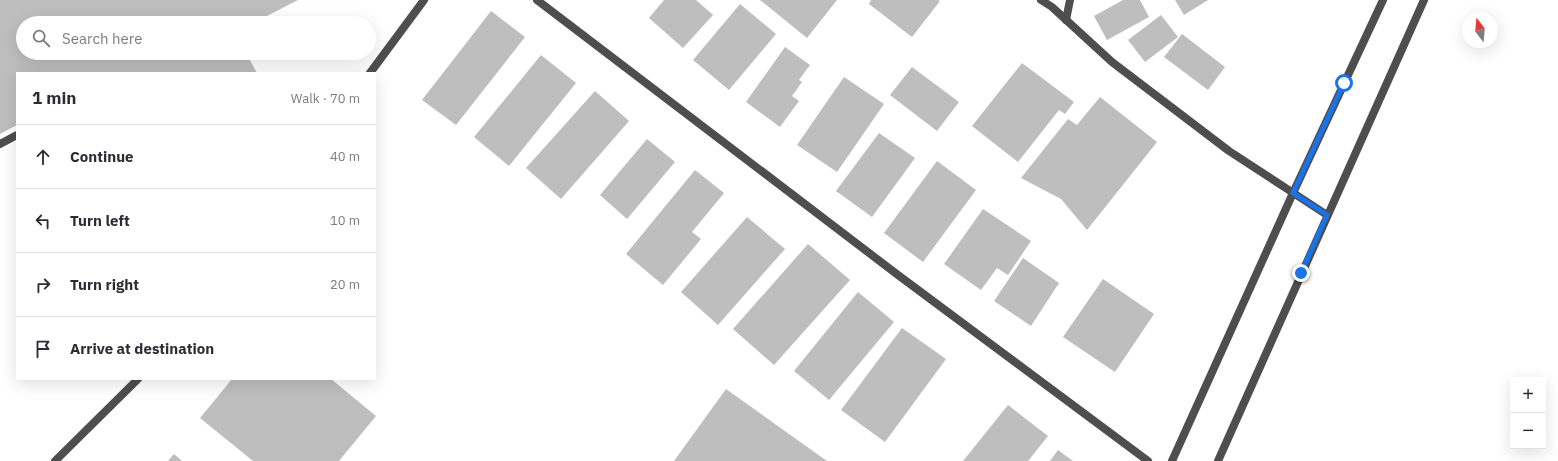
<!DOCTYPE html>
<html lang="en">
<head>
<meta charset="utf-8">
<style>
  body { margin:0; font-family:"IBM Plex Sans",sans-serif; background:#f7f7f7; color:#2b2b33 }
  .controls { position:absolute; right:12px; bottom:12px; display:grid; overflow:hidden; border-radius:0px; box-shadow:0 4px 16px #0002 }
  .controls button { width:36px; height:36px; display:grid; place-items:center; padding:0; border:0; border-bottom:1px solid #e1e1e2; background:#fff; color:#2b2b33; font:20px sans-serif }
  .compass { position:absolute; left:1462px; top:12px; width:36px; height:36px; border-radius:50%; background:#fff; box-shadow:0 4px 16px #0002; rotate:344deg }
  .stop { position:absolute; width:12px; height:12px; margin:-9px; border:3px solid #1a73e8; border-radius:50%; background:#fff }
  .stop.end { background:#1a73e8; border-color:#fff; box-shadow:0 1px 4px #0008 }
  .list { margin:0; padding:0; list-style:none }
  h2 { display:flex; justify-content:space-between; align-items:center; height:52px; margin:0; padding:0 16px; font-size:17px }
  h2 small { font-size:13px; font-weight:400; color:#7c7c81 }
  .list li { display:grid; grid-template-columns:26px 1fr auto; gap:12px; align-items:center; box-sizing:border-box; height:64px; padding:0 16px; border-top:1px solid #e1e1e2 }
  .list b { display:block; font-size:15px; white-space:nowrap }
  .list em { font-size:13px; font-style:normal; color:#7c7c81 }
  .icon { flex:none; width:22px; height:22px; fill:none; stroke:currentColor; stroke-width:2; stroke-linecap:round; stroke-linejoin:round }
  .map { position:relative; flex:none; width:1558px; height:461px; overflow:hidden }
  .search { position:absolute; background:#fff; box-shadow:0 4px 16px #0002; left:16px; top:16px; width:360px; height:44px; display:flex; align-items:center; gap:10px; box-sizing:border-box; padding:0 14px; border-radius:22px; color:#7c7c81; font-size:15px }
  .panel { position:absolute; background:#fff; box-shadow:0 4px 16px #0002; left:16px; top:72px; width:360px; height:308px; border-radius:0px }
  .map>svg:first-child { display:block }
</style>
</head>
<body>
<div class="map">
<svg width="1558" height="461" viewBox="0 0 1558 461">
  <rect width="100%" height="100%" fill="#fff"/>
  <g fill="#bebebe">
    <path d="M0,0H298L263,18L266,23H23V53H246L257,73H17V125L0,134Z"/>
    <path d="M664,0H696L713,15L683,48L649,18Z"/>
    <path d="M760,0H837L807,38Z"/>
    <path d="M871,0H938L940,1L912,37L869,4Z"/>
    <path d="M1123,0H1140L1149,17L1107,40L1094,16Z"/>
    <path d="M1175,0H1208L1184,15Z"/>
    <path d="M740,4L776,34L729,90L693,60Z"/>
    <path d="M491,11L525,37L456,125L422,100Z"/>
    <path d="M1161,15L1178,37L1145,62L1128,40Z"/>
    <path d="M1182,34L1225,67L1208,90L1164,57Z"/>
    <path d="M785,47L810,65L799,80L802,82L792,96L799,101L780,127L746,102Z"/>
    <path d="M541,55L576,83L509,166L474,137Z"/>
    <path d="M1022,63L1074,102L1065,114L1059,110L1018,162L972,126Z"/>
    <path d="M912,67L959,102L937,131L890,95Z"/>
    <path d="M844,77L884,104L837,172L797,145Z"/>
    <path d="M595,91L629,121L561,199L526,168Z"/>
    <path d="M1100,97L1157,142L1087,230L1061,199L1021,178L1068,119L1077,125Z"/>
    <path d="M879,133L915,158L872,217L836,191Z"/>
    <path d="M647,139L675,162L627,219L600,195Z"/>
    <path d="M937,161L976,190L923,262L884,233Z"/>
    <path d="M695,170L724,193L692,232L701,239L663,285L626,254Z"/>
    <path d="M983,209L1031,241L1008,275L997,268L981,290L944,264Z"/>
    <path d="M747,217L785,249L718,325L681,292Z"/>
    <path d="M808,244L850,280L774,365L733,329Z"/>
    <path d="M1023,258L1059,283L1031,326L994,301Z"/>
    <path d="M1103,279L1154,314L1115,372L1063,337Z"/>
    <path d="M858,292L894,322L829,400L794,371Z"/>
    <path d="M902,328L946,359L885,442L841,410Z"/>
    <path d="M232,379H331L376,416L339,461H253L200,418Z"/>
    <path d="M726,389L827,461H674Z"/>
    <path d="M1008,405L1048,436L1028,461H963Z"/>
    <path d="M1058,450L1073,461H1050Z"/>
    <path d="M174,454L182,461H168Z"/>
  </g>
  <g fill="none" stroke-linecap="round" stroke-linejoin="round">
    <path stroke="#4e4e4e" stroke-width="8" d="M0,144L17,135"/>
    <g stroke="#4e4e4e" stroke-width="8">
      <path d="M537,0L898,275L1148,461"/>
      <path d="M1041,0L1052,7L1112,62L1229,151L1327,215"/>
      <path d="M1066,20L1070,0"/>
      <path d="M370,73L424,0"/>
      <path d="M55,461L138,379"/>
    </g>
    <g stroke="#4e4e4e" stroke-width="8">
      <path d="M1172,461L1293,193L1383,0"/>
      <path d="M1218,461L1424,0"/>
    </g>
  </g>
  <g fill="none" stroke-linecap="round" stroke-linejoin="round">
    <path stroke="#1a73e8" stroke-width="5" d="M1301,273L1327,215L1293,193L1344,83"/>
  </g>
</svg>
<div class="controls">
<button>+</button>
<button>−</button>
</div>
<svg class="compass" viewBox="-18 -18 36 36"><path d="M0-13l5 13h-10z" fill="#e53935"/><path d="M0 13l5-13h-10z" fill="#7c7c81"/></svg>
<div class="stop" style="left:1344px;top:83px"></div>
<div class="stop end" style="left:1301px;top:273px"></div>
<div class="search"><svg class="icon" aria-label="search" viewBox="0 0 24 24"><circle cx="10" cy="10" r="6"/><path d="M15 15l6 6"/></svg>Search here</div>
<section class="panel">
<h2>1 min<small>Walk · 70 m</small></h2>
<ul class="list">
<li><svg class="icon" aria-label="ahead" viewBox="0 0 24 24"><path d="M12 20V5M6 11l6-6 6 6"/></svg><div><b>Continue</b></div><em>40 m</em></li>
<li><svg class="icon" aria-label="left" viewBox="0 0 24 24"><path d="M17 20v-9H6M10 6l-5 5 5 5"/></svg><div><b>Turn left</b></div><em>10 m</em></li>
<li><svg class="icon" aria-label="right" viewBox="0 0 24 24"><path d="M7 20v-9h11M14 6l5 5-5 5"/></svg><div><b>Turn right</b></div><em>20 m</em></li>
<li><svg class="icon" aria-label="arrive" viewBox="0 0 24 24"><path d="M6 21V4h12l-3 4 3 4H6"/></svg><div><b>Arrive at destination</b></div></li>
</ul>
</section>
</div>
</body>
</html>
